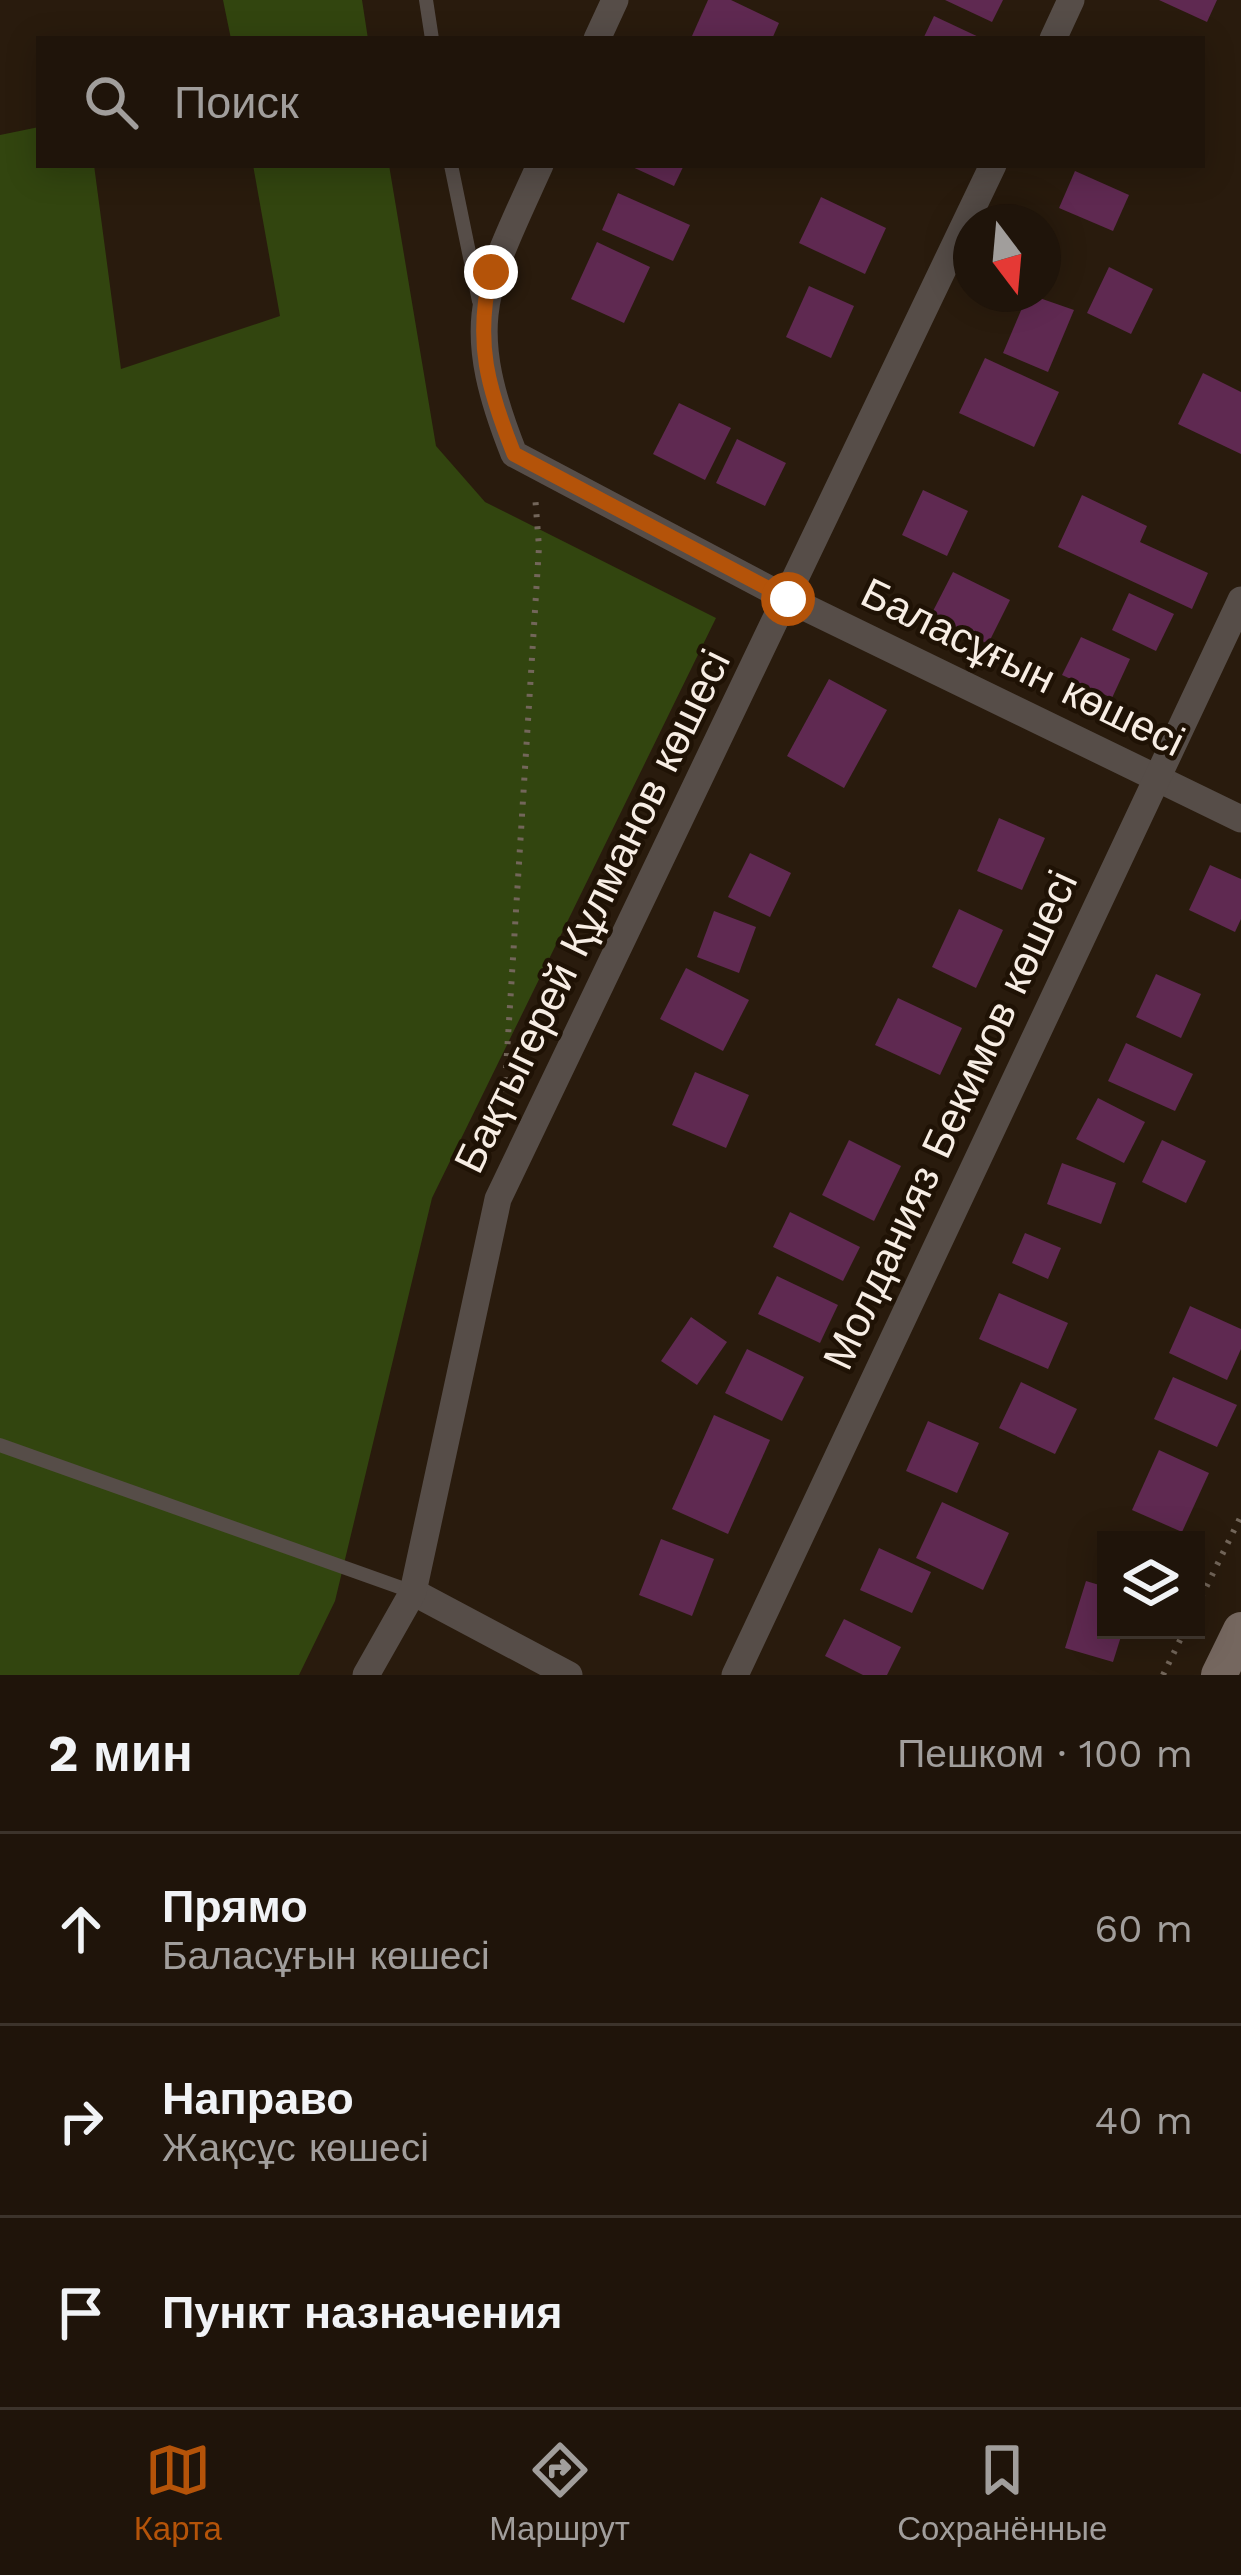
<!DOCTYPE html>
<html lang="ru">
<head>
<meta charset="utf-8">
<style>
  body { margin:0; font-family:"Work Sans",sans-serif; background:#271d13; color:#f1f3f6 }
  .controls { position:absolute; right:36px; bottom:36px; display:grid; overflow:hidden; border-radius:0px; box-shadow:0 6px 30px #0003 }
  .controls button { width:108px; height:108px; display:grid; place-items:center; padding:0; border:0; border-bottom:3px solid #3c332b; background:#1f140a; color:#f1f3f6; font:60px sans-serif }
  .compass { position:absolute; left:953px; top:204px; width:108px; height:108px; border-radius:50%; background:#1f140a; box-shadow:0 6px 30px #0003; rotate:164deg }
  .stop { position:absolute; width:36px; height:36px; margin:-27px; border:9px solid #b45309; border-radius:50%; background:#fff }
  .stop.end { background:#b45309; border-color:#fff; box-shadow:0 3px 12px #0008 }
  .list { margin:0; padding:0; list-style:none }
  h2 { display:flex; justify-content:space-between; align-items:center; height:156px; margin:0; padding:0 48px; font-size:51px }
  h2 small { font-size:39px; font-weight:400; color:#a19e9c }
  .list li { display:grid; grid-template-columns:78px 1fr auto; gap:36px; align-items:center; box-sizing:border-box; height:192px; padding:0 48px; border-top:3px solid #3c332b }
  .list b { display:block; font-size:45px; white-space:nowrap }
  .list p { margin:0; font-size:39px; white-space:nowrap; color:#a19e9c }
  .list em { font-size:39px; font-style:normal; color:#a19e9c }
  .icon { flex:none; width:66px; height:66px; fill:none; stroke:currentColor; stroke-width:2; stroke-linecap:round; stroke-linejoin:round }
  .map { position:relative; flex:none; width:1241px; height:1675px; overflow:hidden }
  .search { position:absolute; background:#1f140a; box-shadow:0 6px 30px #0003; left:36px; right:36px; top:36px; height:132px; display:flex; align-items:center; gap:30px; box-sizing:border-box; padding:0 42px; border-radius:0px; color:#a19e9c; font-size:45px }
  .sheet { height:732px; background:#1f140a }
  nav { display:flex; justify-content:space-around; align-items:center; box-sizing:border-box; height:168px; border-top:3px solid #3c332b; background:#1f140a; font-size:33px; color:#a19e9c }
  nav a { display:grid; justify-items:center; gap:6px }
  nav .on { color:#b45309 }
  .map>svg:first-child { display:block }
</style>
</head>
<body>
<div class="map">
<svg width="1241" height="1675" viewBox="0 0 1241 1675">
  <rect width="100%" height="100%" fill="#291b0d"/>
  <g fill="#32450f">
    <path d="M223,0H362L368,39H231Z"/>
    <path d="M39,127V165H94L121,369L280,316L253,165H389L436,446L485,502L716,618L432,1198L335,1601L299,1675H0V135Z"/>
  </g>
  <g fill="#5f2951">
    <path d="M708,0H731L779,23L772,39H699L692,36Z"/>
    <path d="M945,0H1003L992,22Z"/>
    <path d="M1159,0H1217L1207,22Z"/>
    <path d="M934,16L983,39H923Z"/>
    <path d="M628,165H684L674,186Z"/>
    <path d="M1075,171L1129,195L1113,231L1059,208Z"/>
    <path d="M618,193L690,225L673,261L602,230Z"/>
    <path d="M821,197L886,228L865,274L799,243Z"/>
    <path d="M597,242L650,267L624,323L571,299Z"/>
    <path d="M1109,267L1153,289L1131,334L1087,313Z"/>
    <path d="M809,286L854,306L831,358L786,337Z"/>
    <path d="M1028,294L1074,310L1048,372L1003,353Z"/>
    <path d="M985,358L1059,392L1034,447L959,413Z"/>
    <path d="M1203,373L1241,392V454L1178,424Z"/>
    <path d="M679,403L731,428L705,480L653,454Z"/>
    <path d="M737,439L786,463L765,506L716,483Z"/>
    <path d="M923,490L968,511L947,556L902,535Z"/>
    <path d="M1082,495L1147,526L1140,542L1208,573L1192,609L1058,547Z"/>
    <path d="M953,572L1010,600L988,644L931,615Z"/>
    <path d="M1129,593L1174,614L1156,651L1112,630Z"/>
    <path d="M1081,637L1130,659L1112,698L1062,675Z"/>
    <path d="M829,679L887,710L844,788L787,756Z"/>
    <path d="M999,818L1045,838L1022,890L977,871Z"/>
    <path d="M750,853L791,873L770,917L728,897Z"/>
    <path d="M1210,865L1241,879V919L1235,932L1189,910Z"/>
    <path d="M959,909L1003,930L976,988L932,967Z"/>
    <path d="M714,911L756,927L739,973L697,957Z"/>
    <path d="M686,968L749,1000L723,1051L660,1019Z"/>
    <path d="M1156,974L1201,994L1181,1038L1136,1017Z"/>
    <path d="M898,998L962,1028L940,1075L875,1045Z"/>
    <path d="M1126,1043L1193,1074L1175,1111L1108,1081Z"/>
    <path d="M695,1072L749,1095L726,1148L672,1125Z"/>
    <path d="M1098,1098L1145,1122L1124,1163L1076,1139Z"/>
    <path d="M849,1140L901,1166L874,1221L822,1195Z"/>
    <path d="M1162,1140L1206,1161L1186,1203L1142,1182Z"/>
    <path d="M1062,1163L1116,1183L1101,1224L1047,1204Z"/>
    <path d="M790,1212L860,1247L843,1281L773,1247Z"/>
    <path d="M1025,1233L1061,1248L1048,1279L1012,1263Z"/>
    <path d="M777,1276L838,1305L820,1343L758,1314Z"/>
    <path d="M999,1293L1068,1323L1048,1369L979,1339Z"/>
    <path d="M1190,1306L1241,1329V1349L1227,1380L1169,1353Z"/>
    <path d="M691,1317L727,1342L697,1385L661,1361Z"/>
    <path d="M747,1349L804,1377L782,1421L725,1393Z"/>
    <path d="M1173,1377L1237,1405L1217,1447L1154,1419Z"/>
    <path d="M1021,1382L1077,1409L1055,1454L999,1428Z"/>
    <path d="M714,1415L770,1440L728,1534L672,1509Z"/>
    <path d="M928,1421L979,1443L957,1493L906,1471Z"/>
    <path d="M1159,1450L1209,1473L1182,1532L1132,1510Z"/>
    <path d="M942,1502L1009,1533L983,1590L916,1558Z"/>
    <path d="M661,1539L714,1559L692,1616L639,1595Z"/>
    <path d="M879,1548L931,1572L912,1613L860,1590Z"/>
    <path d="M1086,1581L1106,1587V1630H1123L1113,1662L1065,1648Z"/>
    <path d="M844,1619L901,1647L887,1675H863L825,1656Z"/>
  </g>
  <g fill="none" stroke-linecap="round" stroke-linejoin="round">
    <g stroke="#73665a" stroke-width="6" stroke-dasharray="3 9" stroke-linecap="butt">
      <path d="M503,1116L539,547L535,495"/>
      <path d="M1196,1608L1241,1516"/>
      <path d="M1163,1675L1185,1630"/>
    </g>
    <g stroke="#564d48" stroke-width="14">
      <path d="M426,0L432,39"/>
      <path d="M451,165L479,301"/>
      <path d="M0,1445L413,1592"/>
    </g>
    <g stroke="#564d48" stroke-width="27">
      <path d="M597,39L615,0"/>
      <path d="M1053,39L1071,0"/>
      <path d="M540,165C484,289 461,320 514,454L788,599L1241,819"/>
      <path d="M413,1592L569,1675"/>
      <path d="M366,1675L413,1592L498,1199L993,165"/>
      <path d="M735,1675L1241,600"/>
    </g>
    <path stroke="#75675f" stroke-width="36" d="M1219,1675L1241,1630"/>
  </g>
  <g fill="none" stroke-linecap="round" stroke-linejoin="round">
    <path stroke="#b45309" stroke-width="15" d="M491,272C474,342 488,389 514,454L788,599"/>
  </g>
  <g text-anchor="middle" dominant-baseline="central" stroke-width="9" stroke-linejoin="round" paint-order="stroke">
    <g font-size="42" fill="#f7ede4" stroke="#1f1205">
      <text transform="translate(1023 667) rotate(26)">Баласұғын көшесі</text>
      <text transform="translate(592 911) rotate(-64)">Бақтыгерей Құлманов көшесі</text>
      <text transform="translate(950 1120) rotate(-65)">Молданияз Бекимов көшесі</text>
    </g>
  </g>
</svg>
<div class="controls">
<button><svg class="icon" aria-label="layers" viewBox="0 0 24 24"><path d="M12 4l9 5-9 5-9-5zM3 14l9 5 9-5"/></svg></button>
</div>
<svg class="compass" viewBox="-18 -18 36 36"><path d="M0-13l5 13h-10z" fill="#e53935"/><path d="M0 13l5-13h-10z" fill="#a19e9c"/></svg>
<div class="stop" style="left:788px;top:599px"></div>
<div class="stop end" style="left:491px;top:272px"></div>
<div class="search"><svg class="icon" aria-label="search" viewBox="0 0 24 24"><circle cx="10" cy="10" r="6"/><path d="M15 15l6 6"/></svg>Поиск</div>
</div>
<section class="sheet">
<h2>2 мин<small>Пешком · 100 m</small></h2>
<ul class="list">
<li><svg class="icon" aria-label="ahead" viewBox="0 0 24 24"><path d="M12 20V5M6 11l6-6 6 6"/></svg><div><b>Прямо</b><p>Баласұғын көшесі</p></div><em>60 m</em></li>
<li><svg class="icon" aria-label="right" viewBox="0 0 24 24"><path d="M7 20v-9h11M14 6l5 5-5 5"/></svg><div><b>Направо</b><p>Жақсұс көшесі</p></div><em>40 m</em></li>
<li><svg class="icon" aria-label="arrive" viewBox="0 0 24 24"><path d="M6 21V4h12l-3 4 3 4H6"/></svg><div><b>Пункт назначения</b></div></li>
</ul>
</section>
<nav>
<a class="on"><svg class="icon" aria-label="map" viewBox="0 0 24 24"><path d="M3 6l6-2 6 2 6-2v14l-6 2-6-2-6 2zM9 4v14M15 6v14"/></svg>Карта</a>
<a><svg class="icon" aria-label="directions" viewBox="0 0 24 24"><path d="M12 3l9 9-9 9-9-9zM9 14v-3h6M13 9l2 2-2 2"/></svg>Маршрут</a>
<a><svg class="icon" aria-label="saved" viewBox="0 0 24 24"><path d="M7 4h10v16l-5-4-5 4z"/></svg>Сохранённые</a>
</nav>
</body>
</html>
